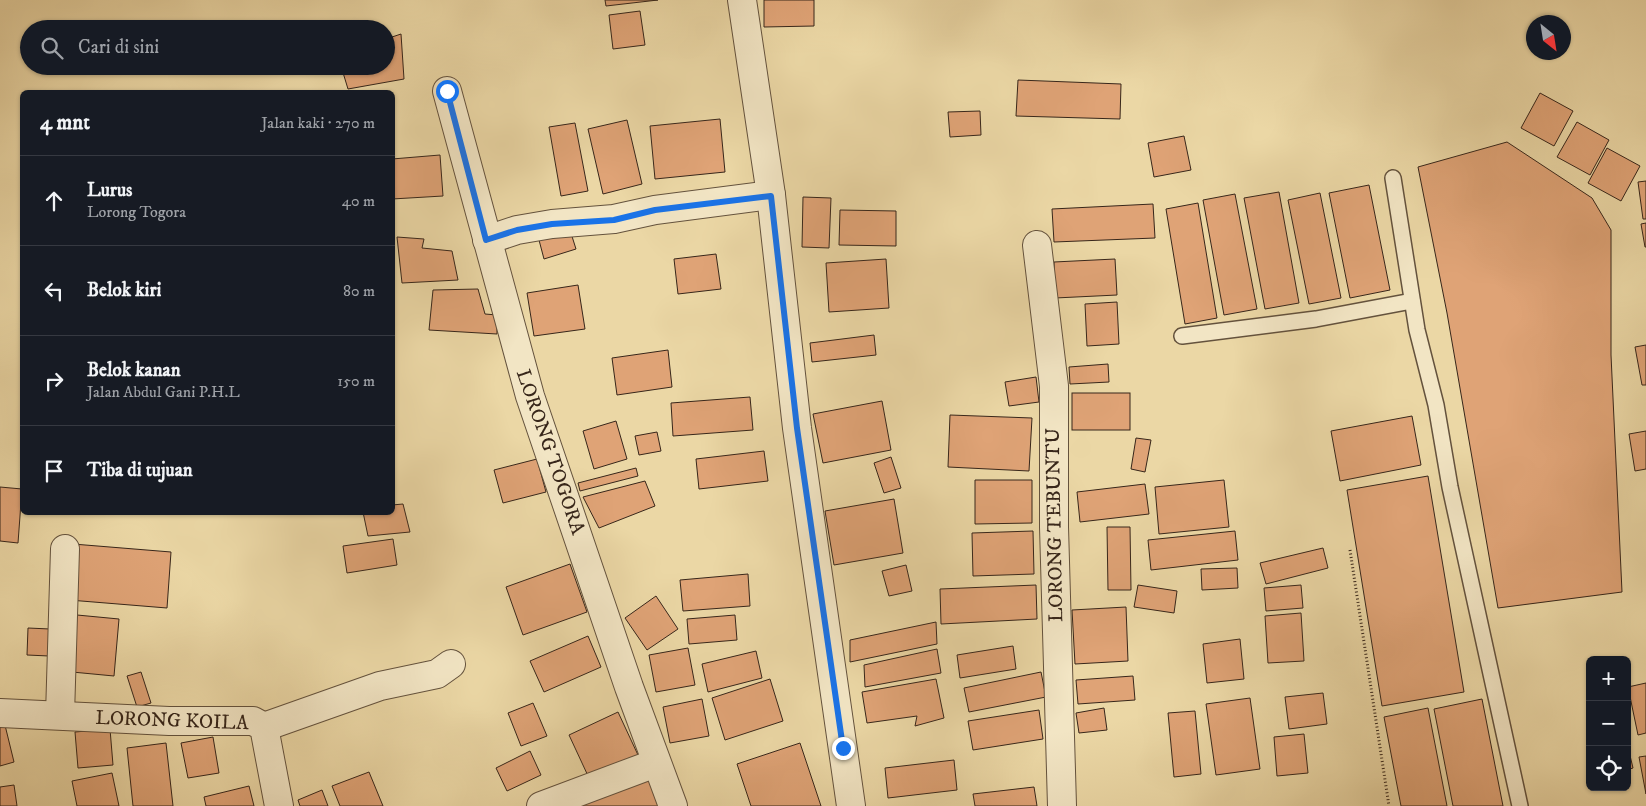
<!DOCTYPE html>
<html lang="id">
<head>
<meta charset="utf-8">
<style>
  body { margin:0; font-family:"IM FELL DW Pica",serif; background:#242831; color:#f1f3f6 }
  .controls { position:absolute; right:15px; bottom:15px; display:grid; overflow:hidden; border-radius:8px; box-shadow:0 1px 4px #0004 }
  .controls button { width:45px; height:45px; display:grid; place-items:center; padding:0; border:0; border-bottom:1px solid #363941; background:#171b24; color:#f1f3f6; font:25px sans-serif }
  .compass { position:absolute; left:1526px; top:15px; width:45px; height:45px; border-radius:50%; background:#171b24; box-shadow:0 1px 4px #0004; rotate:150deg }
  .stop { position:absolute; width:15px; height:15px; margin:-11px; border:4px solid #1a73e8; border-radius:50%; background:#fff }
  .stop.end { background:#1a73e8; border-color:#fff; box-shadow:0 1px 5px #0008 }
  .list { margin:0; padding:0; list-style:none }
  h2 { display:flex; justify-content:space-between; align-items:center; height:65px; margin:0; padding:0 20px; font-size:21px }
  h2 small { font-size:16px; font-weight:400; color:#9ea1a6 }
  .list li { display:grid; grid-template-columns:32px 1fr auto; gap:15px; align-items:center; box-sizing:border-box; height:90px; padding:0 20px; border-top:1px solid #363941 }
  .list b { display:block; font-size:19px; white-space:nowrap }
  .list p { margin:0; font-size:16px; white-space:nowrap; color:#9ea1a6 }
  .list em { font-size:16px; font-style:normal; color:#9ea1a6 }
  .icon { flex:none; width:28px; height:28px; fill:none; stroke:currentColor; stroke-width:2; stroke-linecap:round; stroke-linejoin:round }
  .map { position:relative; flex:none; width:1646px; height:806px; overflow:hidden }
  .search { position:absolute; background:#171b24; box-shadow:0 1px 4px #0004; left:20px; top:20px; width:375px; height:55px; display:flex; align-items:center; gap:12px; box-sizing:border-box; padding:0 18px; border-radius:28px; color:#9ea1a6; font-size:19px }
  .panel { position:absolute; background:#171b24; box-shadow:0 1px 4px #0004; left:20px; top:90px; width:375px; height:425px; border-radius:8px }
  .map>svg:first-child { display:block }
</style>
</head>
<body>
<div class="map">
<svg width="1646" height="806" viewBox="0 0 1646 806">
  <rect width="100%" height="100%" fill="#ebd7a5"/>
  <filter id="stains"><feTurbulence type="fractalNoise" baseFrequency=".004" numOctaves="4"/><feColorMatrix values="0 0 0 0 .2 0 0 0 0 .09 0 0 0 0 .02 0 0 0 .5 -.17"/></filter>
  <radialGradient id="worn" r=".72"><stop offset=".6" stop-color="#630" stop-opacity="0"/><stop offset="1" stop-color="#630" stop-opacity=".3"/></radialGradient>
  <g fill="#dfa376" stroke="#37261a">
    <path d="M605,0H658L606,6Z"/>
    <path d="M764,0H814V26L764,27Z"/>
    <path d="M640,11L645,45L613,49L609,15Z"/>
    <path d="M401,34L404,79L348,89L341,66H386V39Z"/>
    <path d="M1018,80L1121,84L1120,119L1016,116Z"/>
    <path d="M1540,93L1573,111L1554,146L1521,128Z"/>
    <path d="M980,111L981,135L950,137L948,112Z"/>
    <path d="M720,119L725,172L655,179L650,126Z"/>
    <path d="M627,120L642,184L603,194L588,129Z"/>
    <path d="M1577,122L1609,140L1590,175L1557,157Z"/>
    <path d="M575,123L588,191L561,196L549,127Z"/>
    <path d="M1184,136L1191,170L1154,177L1148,143Z"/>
    <path d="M1507,142L1592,198L1611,230V355L1622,592L1498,608L1447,313L1418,167Z"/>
    <path d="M1607,148L1640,166L1621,201L1588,183Z"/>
    <path d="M440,155L443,196L392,199V159Z"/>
    <path d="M1646,181V219H1643L1638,182Z"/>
    <path d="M1369,185L1390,290L1350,298L1329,193Z"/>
    <path d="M1279,192L1299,303L1265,309L1244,198Z"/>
    <path d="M1320,193L1341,298L1309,304L1288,200Z"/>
    <path d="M1235,194L1257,309L1224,315L1203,200Z"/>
    <path d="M803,197L831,198L829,248L802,247Z"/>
    <path d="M1198,203L1217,318L1185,324L1166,209Z"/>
    <path d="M1153,204L1155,238L1054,242L1052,209Z"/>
    <path d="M840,210L896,211V246L839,245Z"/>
    <path d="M1646,223V247H1645L1641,224Z"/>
    <path d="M570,230L576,249L544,259L539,240Z"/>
    <path d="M397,237L424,239L422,248L452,251L458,280L402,283Z"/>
    <path d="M716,254L721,289L678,294L674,259Z"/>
    <path d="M886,259L889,308L829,312L826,263Z"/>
    <path d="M1115,259L1117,295L1055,298L1054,262Z"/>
    <path d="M578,285L585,329L534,336L527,293Z"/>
    <path d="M478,289L485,314L497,315V334L429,330L433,290Z"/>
    <path d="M1117,302L1119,344L1087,346L1085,304Z"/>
    <path d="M874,335L876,355L812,362L810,343Z"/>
    <path d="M1646,345V385H1642L1635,347Z"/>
    <path d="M668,350L672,387L617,395L612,358Z"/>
    <path d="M1108,364L1109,382L1070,384L1069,367Z"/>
    <path d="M1036,377L1039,402L1009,406L1005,382Z"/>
    <rect x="1072" y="393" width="58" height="37"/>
    <path d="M750,397L753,430L673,436L671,403Z"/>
    <path d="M882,401L891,450L823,463L813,414Z"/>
    <path d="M950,415L1032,418L1029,471L948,467Z"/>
    <path d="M1412,416L1421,465L1340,481L1331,431Z"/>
    <path d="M616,421L627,459L594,469L583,431Z"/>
    <path d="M1646,431V469L1635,471L1629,434Z"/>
    <path d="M657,432L661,451L639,455L635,436Z"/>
    <path d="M1136,438L1151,440L1145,472L1131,469Z"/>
    <path d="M764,451L768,481L699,489L696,459Z"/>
    <path d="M891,457L901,488L884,493L874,463Z"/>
    <path d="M537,459L546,492L503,503L494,470Z"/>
    <path d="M636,468L638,476L580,491L578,483Z"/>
    <path d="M1428,476L1464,692L1382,706L1347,490Z"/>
    <path d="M975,480H1032V523L975,524Z"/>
    <path d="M1224,480L1229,527L1159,534L1155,487Z"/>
    <path d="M645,481L655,506L599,528L583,497Z"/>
    <path d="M1145,484L1149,514L1080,522L1077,492Z"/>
    <path d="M0,487L22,489L18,543L0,541Z"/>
    <path d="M894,499L903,553L834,565L825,511Z"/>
    <path d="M403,504L410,532L368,536L363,512H392V505Z"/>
    <path d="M1107,527H1130L1131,590H1108Z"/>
    <path d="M1033,531L1034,574L973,576L972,533Z"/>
    <path d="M1235,531L1238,560L1151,570L1148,540Z"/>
    <path d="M393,539L397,565L347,573L343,546Z"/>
    <path d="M73,544L171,552L167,608L69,600Z"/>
    <path d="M1323,548L1328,568L1266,584L1260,563Z"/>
    <path d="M570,564L587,612L523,635L506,587Z"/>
    <path d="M906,565L912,591L889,596L882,571Z"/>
    <path d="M1237,568L1238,588L1202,590L1201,569Z"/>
    <path d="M748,574L750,606L683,611L680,580Z"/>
    <path d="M1036,585L1037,619L941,624L940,589Z"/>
    <path d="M1138,585L1177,591L1174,613L1134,607Z"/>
    <path d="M1301,585L1303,608L1266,611L1264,588Z"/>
    <path d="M656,596L678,629L647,650L625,618Z"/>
    <path d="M1126,607L1128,661L1075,664L1072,610Z"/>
    <path d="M1301,613L1304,661L1268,663L1265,616Z"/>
    <path d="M77,615L119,619L114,676L72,672Z"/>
    <path d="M735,615L737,640L689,644L687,619Z"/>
    <path d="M936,622L937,644L850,662V640Z"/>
    <path d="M28,628L50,629L49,656L27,655Z"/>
    <path d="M588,636L601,667L544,692L530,661Z"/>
    <path d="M1240,639L1244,679L1207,683L1203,644Z"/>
    <path d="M1013,646L1016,669L960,678L957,655Z"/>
    <path d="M688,648L695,685L656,692L649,655Z"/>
    <path d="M937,649L941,673L865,687L864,665Z"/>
    <path d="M756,651L762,678L708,692L702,664Z"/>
    <path d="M141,672L151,703L137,707L127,676Z"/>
    <path d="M1041,672L1046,697L969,712L964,688Z"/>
    <path d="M1133,676L1135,700L1078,704L1076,680Z"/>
    <path d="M770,679L783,721L725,740L712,698Z"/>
    <path d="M936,679L944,718L915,726L917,716L867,723L862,692Z"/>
    <path d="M1646,683V733L1638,735L1628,687Z"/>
    <path d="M1323,693L1327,724L1289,729L1285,697Z"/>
    <path d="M1250,698L1260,769L1216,775L1206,704Z"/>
    <path d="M702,699L709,736L670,743L663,707Z"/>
    <path d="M1482,699L1503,806H1453L1434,709Z"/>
    <path d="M533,703L547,736L521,746L508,713Z"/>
    <path d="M1104,708L1107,730L1079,733L1076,713Z"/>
    <path d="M1428,708L1447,806H1401L1384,717Z"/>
    <path d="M1039,710L1043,739L973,750L968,721Z"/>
    <path d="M1195,711L1201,774L1174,777L1168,713Z"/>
    <path d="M618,712L638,755L589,778L569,735Z"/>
    <path d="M0,717H3L14,762L0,766Z"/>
    <path d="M110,729L113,765L78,768L75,732Z"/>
    <path d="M1304,734L1308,773L1277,776L1274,737Z"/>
    <path d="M213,737L219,773L188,778L181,743Z"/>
    <path d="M166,743L173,806H133L127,748Z"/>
    <path d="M800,743L821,806H751L737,764Z"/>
    <path d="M1627,743L1633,768L1627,770Z"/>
    <path d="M530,751L541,775L507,791L496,768Z"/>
    <path d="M1646,756V794L1639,757Z"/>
    <path d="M954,760L957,790L888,798L885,768Z"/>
    <path d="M650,768L667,806H577Z"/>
    <path d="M369,772L383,806H340L332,786Z"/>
    <path d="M112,773L119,806H77L72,781Z"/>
    <path d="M14,785L17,806H0V787Z"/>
    <path d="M249,786L254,806H206L204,797Z"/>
    <path d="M1034,787L1037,806H975L973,794Z"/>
    <path d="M322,790L328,806H300L298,800Z"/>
  </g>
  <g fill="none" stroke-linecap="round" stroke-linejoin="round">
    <g stroke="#64523d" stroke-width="18">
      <g id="lane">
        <path d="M1393,178L1417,330L1436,405L1450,487L1520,806"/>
        <path d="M1182,336L1316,319L1412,301"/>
      </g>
    </g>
    <g stroke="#64523d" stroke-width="30">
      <g id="street">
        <path d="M742,0L771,195L797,428L851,806"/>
        <path d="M447,91L530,396L629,687L673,806"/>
        <path d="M487,240L517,230L552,224L614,219L655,210L771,195"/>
        <path d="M1037,245L1054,386V527L1062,806"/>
        <path d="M0,713L169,721H253L264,727L279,806"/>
        <path d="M60,715L65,549"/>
        <path d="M264,727L380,686L437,674L451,664"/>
        <path d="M541,806L656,763"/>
      </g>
    </g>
    <path stroke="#37261a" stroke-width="3" stroke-dasharray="1 2.5" stroke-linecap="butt" d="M1350,550L1389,806"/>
    <use href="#lane" stroke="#f2e5c4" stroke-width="15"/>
    <use href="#street" stroke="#f2e5c4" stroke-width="28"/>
  </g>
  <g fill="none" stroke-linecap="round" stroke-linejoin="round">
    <path stroke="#1a73e8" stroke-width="6" d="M447,91L486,240L517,230L552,224L614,220L655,210L771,196L797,428L843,748"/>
  </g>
  <g text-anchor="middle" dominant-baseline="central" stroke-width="4.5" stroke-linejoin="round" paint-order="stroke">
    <g font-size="20" fill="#37261a" stroke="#f2e5c4">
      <text transform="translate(550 452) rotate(71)">LORONG TOGORA</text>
      <text transform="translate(1055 525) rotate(-91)">LORONG TEBUNTU</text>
      <text transform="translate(172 721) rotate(2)">LORONG KOILA</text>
    </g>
  </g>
  <rect width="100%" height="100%" filter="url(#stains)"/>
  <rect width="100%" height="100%" fill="url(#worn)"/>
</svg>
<div class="controls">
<button>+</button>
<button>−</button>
<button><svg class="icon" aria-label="locate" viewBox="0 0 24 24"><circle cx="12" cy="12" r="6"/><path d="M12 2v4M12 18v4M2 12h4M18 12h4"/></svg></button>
</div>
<svg class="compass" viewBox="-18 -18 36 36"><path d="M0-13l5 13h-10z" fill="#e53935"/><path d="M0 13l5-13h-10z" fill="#9ea1a6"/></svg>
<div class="stop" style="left:447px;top:91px"></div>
<div class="stop end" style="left:843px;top:748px"></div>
<div class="search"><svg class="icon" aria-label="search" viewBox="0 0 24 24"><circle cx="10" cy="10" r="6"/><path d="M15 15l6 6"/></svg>Cari di sini</div>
<section class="panel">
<h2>4 mnt<small>Jalan kaki · 270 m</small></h2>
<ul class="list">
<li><svg class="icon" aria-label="ahead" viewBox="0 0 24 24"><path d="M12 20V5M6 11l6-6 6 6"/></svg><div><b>Lurus</b><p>Lorong Togora</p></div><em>40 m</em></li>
<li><svg class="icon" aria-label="left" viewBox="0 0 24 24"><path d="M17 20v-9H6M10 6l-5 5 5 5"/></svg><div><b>Belok kiri</b></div><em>80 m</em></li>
<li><svg class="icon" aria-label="right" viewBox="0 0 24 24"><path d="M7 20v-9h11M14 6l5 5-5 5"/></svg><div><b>Belok kanan</b><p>Jalan Abdul Gani P.H.L</p></div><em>150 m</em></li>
<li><svg class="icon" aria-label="arrive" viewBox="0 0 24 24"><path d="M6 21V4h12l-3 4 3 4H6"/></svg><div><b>Tiba di tujuan</b></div></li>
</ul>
</section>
</div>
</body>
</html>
